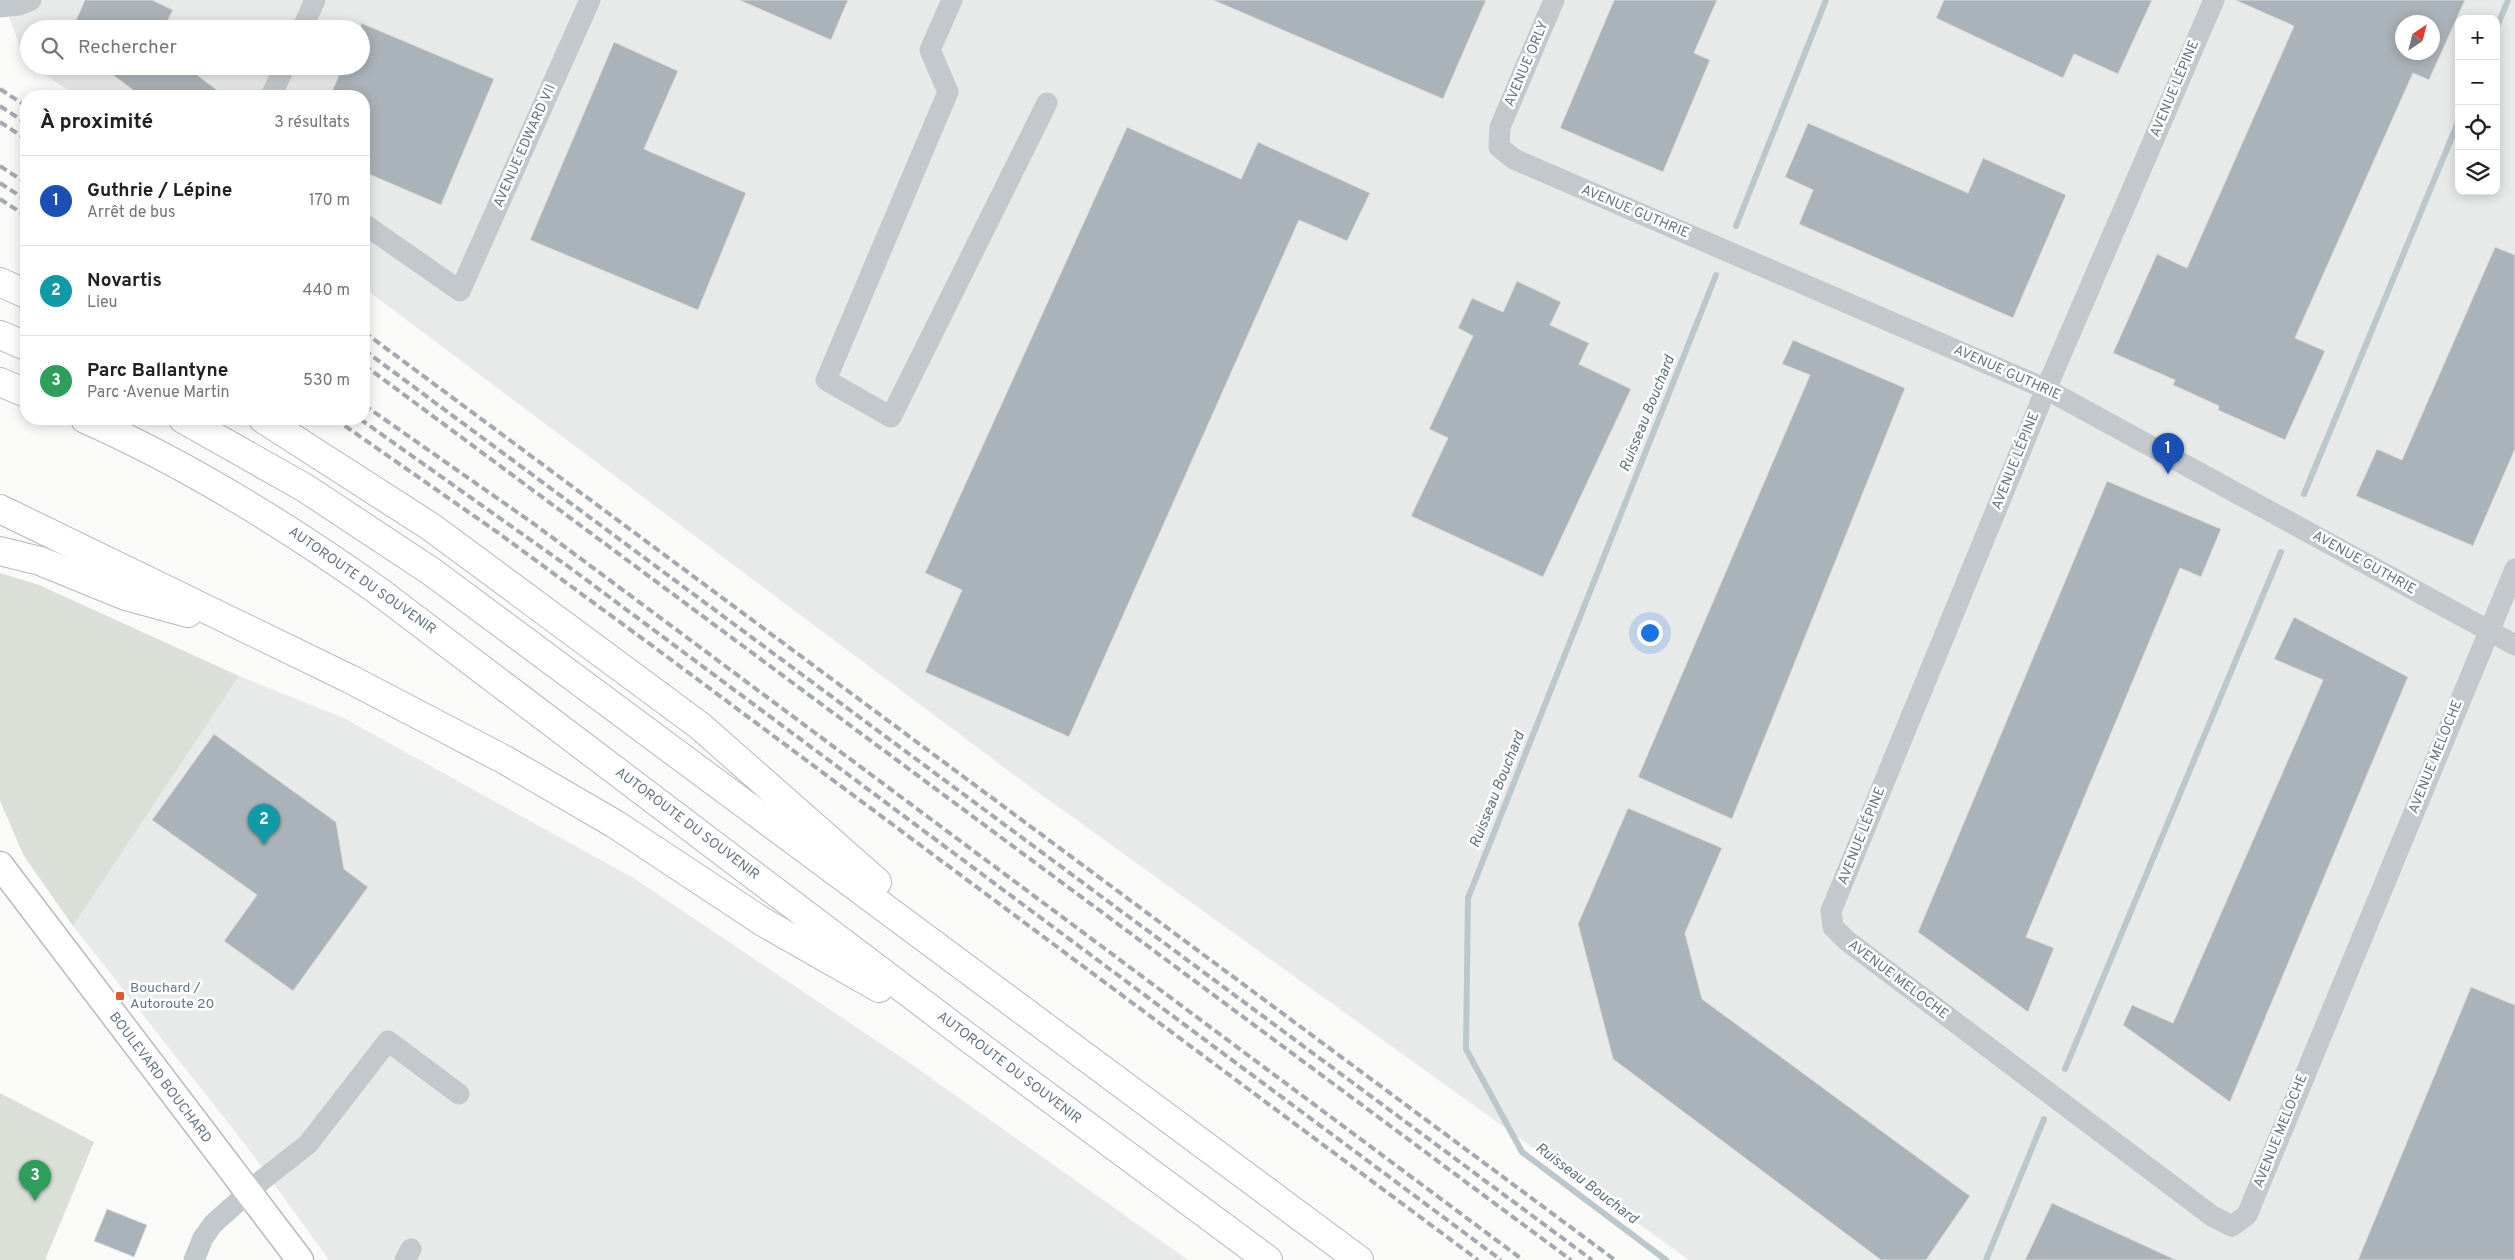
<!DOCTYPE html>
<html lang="fr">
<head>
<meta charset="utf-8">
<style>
  body { margin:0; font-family:Overpass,sans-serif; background:#f6f6f6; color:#202124 }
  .controls { position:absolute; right:15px; top:15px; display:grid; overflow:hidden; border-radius:10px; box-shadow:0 2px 12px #0003 }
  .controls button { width:45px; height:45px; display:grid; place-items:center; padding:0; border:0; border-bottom:1px solid #e0e0e0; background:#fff; color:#202124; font:25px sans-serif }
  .compass { position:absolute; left:2395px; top:15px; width:45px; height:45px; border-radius:50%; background:#fff; box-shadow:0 2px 12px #0003; rotate:35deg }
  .you { position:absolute; left:1649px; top:632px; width:18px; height:18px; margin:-12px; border:4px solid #fff; border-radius:50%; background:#1a73e8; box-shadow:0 0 0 8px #1a73e833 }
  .badge { display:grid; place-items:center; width:32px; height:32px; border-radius:50%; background:#e4572e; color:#fff; font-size:16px; font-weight:700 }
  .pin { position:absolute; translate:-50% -41px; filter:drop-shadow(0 1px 2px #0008) }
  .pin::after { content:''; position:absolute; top:26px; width:18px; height:15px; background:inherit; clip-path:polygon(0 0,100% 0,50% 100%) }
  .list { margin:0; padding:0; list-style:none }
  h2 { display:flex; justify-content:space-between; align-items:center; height:65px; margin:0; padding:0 20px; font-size:21px }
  h2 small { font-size:16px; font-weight:400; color:#757577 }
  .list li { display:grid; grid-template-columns:32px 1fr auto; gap:15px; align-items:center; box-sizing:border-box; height:90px; padding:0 20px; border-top:1px solid #e0e0e0 }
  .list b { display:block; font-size:19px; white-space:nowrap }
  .list p { margin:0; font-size:16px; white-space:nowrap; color:#757577 }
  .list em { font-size:16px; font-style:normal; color:#757577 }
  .icon { flex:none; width:28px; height:28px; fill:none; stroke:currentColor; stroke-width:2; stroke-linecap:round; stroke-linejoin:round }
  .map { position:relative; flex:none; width:2515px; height:1260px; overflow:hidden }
  .search { position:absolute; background:#fff; box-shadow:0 2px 12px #0003; left:20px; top:20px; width:350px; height:55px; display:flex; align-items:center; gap:12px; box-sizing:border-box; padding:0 18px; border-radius:28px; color:#757577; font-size:19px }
  .panel { position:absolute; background:#fff; box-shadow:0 2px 12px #0003; left:20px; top:90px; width:350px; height:335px; border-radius:20px }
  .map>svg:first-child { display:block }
</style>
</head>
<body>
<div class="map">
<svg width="2515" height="1260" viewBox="0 0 2515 1260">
  <rect width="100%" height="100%" fill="#fafaf8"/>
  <g fill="#e8e9e9" fill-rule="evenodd">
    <path d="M3,0H2515V1260H1689L1014,775L364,288V96H78L30,66H361V29H29V66L26,64ZM2459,19H2496V191H2459ZM2402,22H2432V52H2402Z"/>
    <path d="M239,676L344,718L635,879L914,1066L1188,1260H329L248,1148L73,926Z"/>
  </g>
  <g fill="#dadfd7">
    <path d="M0,573L39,585L239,676L73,926L24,856L0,801Z"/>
    <path d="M0,1093L94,1142L45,1260H0Z"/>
  </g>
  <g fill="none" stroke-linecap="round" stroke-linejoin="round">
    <g stroke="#bbc7cb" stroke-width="6">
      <path d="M2496,29L2508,0"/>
      <path d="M1736,226L1826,0"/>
      <path d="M2304,494L2459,120"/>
      <path d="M2065,1069L2281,552"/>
      <path d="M1666,1260L1522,1152L1466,1049L1468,898L1716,275"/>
      <path d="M1986,1260L2044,1119"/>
    </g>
  </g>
  <g fill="#aab3b9" stroke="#dcdcda" fill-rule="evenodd">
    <path d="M85,0H152L173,10L163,29H72Z"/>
    <path d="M739,0H848L831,40Z"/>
    <path d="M1213,0H1486L1443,99Z"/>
    <path d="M1614,0H1717L1694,53L1710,60L1663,172L1560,128Z"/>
    <path d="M1944,0H2152L2118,74L2074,54L2063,78L1936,18Z"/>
    <path d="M2235,0H2465L2429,80L2413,73L2295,338L2325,351L2285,440L2218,410L2219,406L2173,385L2175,380L2113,353L2157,254L2187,268L2294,26ZM2402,22H2432V52H2402Z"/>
    <path d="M361,23L494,79L441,205L364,172V96H330L343,66H361Z"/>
    <path d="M614,42L678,71L644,149L746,193L698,310L530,240Z"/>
    <path d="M101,66H185L225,96H141Z"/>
    <path d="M1808,123L1968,193L1983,158L2066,195L2013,318L1799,224L1813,190L1785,177Z"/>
    <path d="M1127,127L1241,179L1258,142L1370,193L1347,241L1299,220L1069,737L925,672L962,590L925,573Z"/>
    <path d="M2495,247L2515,255V449L2473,546L2356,496L2377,449L2402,460Z"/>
    <path d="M1517,281L1561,302L1550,325L1589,343L1579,364L1631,389L1543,577L1411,516L1448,438L1429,429L1473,336L1458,328L1472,298L1503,312Z"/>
    <path d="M1793,340L1905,388L1732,819L1638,777L1810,375L1782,364Z"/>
    <path d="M2107,481L2221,529L2201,577L2180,568L2026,937L2054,948L2028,1012L1918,932Z"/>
    <path d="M2294,617L2408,677L2230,1102L2123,1025L2132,1005L2173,1023L2323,680L2274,659Z"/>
    <path d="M214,734L336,822L344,869L368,887L293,991L224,941L257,895L152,820Z"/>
    <path d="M1628,808L1722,848L1685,933L1702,999L1970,1196L1926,1260H1881L1613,1059L1578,924Z"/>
    <path d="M2471,987L2515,1005V1260H2358Z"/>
    <path d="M2052,1203L2176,1260H2025Z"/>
    <path d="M107,1209L147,1225L134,1257L94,1241Z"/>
  </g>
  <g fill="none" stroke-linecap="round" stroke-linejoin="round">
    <g stroke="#b5babe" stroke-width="29">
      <path id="major" d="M0,865L300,1260"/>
    </g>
    <g stroke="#b4b9bd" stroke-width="30">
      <g id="highway">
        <path d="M0,282L26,294"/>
        <path d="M0,335L26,346"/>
        <path d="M0,382L26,393"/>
        <path d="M85,419C189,465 285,525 377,590L970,1039L1268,1260"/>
        <path d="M183,419L305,488L432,572L1359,1260"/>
        <path d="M263,419L431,527L700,726L877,882"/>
        <path d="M0,509L350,679L505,760L615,824L763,922L879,988"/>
        <path d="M0,551L40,561L126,596L188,613"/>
      </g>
    </g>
    <g stroke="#c3c8cc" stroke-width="21">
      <path d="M952,0L930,50L948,92L826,380L891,417L1047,103"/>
      <path d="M1554,0L1500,127L1499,147L1514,159L2046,389L2515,645"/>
      <path d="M2214,0L2046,389L1831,911L1833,927L1846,940L2212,1216L2232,1226L2247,1215L2515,569"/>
      <path d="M0,7L19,5L31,0"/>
      <path d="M302,29L315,0"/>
      <path d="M271,96L285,66"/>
      <path d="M364,224L460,291L590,0"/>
      <path d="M194,1260L203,1238L213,1224L261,1181L308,1144L388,1041L459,1094"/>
      <path d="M405,1260L411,1249"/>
    </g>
    <use href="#major" stroke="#fff" stroke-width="26"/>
    <use href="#highway" stroke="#fff" stroke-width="28"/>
    <g stroke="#a2aab0" stroke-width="4" stroke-dasharray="8 4" stroke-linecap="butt">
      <path d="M0,89L26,106"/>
      <path d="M0,106L26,123"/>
      <path d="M0,122L26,139"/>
      <path d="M0,166L26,183"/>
      <path d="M0,183L26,200"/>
      <path d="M0,199L26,216"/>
      <path d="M364,332L1615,1260"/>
      <path d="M364,350L1592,1260"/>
      <path d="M364,365L1571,1260"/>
      <path d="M364,405L534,524L697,645L1523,1260"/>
      <path d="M335,419L497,532L658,650L1478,1260"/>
      <path d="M360,419L573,570L1501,1260"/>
    </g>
  </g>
  <rect fill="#e4572e" stroke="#fff" stroke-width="2" x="115" y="991" width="10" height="10" rx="2.5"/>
  <g text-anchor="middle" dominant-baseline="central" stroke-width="5" stroke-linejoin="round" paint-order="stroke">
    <g font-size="14" fill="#657683" stroke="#fff">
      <text transform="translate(1527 64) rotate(-67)">AVENUE ORLY</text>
      <text transform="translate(2175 89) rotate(-67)">AVENUE LÉPINE</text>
      <text transform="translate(525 146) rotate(-66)">AVENUE EDWARD VII</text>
      <text transform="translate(1635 212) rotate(23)">AVENUE GUTHRIE</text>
      <text transform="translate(2007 373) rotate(24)">AVENUE GUTHRIE</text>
      <text transform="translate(2016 461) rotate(-68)">AVENUE LÉPINE</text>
      <text transform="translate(2364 563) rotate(29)">AVENUE GUTHRIE</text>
      <text transform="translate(362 581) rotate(35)">AUTOROUTE DU SOUVENIR</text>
      <text transform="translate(2436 757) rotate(-68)">AVENUE MELOCHE</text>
      <text transform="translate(687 824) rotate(37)">AUTOROUTE DU SOUVENIR</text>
      <text transform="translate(1862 836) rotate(-68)">AVENUE LÉPINE</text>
      <text transform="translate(1898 980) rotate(37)">AVENUE MELOCHE</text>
      <text transform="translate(1009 1068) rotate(37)">AUTOROUTE DU SOUVENIR</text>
      <text transform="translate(160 1078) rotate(53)">BOULEVARD BOUCHARD</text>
      <text transform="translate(2281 1131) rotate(-68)">AVENUE MELOCHE</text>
    </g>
    <g font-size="14" fill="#657683" stroke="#fff" text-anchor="start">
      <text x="130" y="988">Bouchard /<tspan x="130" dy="16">Autoroute 20</tspan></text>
    </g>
    <g font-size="15" font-style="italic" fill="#60757c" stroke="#fff">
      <text transform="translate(1648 414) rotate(-68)">Ruisseau Bouchard</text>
      <text transform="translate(1498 790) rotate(-68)">Ruisseau Bouchard</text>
      <text transform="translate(1586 1184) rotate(37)">Ruisseau Bouchard</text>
    </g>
  </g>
</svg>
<div class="controls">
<button>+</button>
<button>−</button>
<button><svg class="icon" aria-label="locate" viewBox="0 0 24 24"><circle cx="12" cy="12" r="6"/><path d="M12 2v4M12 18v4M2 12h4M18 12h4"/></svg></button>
<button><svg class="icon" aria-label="layers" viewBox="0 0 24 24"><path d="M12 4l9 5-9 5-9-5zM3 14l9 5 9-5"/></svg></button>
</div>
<svg class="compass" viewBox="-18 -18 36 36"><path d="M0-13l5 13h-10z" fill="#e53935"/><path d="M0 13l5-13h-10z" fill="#757577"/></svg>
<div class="you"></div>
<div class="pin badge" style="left:2168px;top:474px;background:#1a4fb4">1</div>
<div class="pin badge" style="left:264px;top:845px;background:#0f9aa8">2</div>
<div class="pin badge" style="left:35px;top:1201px;background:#2e9e5b">3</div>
<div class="search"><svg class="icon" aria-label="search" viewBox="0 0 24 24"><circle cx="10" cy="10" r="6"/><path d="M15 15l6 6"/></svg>Rechercher</div>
<section class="panel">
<h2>À proximité<small>3 résultats</small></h2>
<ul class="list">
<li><span class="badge" style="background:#1a4fb4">1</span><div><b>Guthrie / Lépine</b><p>Arrêt de bus</p></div><em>170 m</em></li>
<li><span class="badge" style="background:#0f9aa8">2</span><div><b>Novartis</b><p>Lieu</p></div><em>440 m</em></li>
<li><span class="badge" style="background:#2e9e5b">3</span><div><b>Parc Ballantyne</b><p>Parc · Avenue Martin</p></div><em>530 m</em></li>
</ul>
</section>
</div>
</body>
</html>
